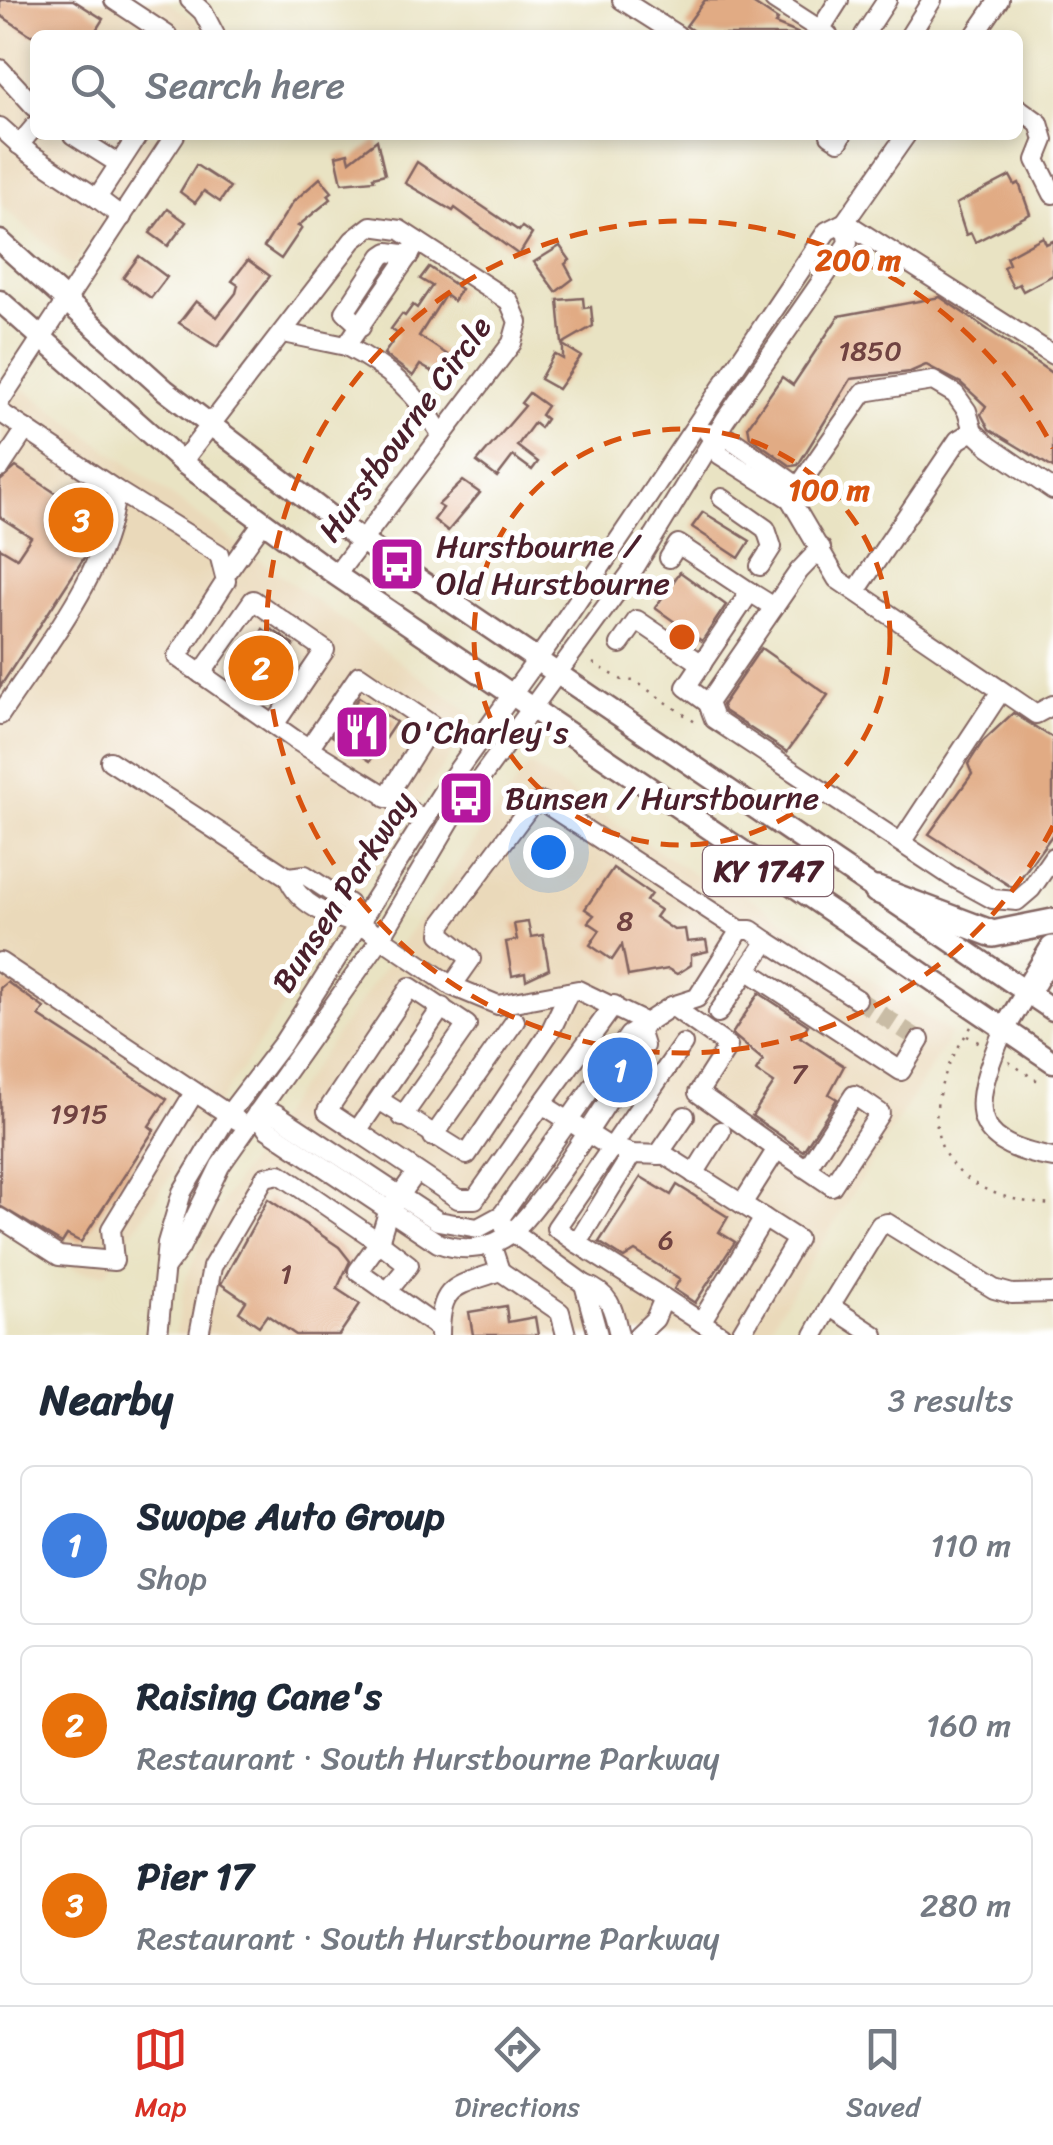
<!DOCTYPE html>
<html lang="en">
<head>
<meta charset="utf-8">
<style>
  body { margin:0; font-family:Sriracha,sans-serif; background:#f2f2f3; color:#1f2937 }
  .you { position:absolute; left:548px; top:852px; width:35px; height:35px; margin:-25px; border:8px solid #fff; border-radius:50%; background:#1a73e8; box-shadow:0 0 0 15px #1a73e833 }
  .badge { display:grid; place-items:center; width:65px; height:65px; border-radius:50%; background:#d93025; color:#fff; font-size:32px; font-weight:700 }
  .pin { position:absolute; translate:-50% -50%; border:5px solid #fff; box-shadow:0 2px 10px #0006 }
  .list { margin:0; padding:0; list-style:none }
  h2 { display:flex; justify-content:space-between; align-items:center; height:130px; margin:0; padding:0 40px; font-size:42px }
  h2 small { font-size:32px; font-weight:400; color:#747a83 }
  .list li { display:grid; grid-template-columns:65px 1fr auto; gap:30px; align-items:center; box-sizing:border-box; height:160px; margin:0 20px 20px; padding:0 20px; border:2px solid #e0e1e3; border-radius:15px }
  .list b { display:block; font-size:38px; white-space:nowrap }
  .list p { margin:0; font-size:32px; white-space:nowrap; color:#747a83 }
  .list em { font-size:32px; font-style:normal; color:#747a83 }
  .icon { flex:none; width:55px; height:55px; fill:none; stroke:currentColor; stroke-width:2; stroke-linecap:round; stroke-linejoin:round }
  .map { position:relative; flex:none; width:1053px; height:1335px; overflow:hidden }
  .search { position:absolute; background:#fff; box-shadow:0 5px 15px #0003; left:30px; right:30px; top:30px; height:110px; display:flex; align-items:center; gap:25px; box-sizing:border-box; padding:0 35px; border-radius:15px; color:#747a83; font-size:38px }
  .sheet { height:670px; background:#fff }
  nav { display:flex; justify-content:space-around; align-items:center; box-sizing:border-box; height:140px; border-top:2px solid #e0e1e3; background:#fff; font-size:28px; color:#747a83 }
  nav a { display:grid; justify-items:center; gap:5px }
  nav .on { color:#d93025 }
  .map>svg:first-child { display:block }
</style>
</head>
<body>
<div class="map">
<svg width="1053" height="1335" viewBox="0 0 1053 1335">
  <rect width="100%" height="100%" fill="#fff"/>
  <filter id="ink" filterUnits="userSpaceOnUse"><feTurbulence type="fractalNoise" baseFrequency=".01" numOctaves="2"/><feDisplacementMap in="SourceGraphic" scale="20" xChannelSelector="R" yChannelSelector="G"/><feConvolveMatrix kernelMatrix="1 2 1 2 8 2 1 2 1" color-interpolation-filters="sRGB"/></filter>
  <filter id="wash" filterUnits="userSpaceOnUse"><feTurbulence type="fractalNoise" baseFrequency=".0048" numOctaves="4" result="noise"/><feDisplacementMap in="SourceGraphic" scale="40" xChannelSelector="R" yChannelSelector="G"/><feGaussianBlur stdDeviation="2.25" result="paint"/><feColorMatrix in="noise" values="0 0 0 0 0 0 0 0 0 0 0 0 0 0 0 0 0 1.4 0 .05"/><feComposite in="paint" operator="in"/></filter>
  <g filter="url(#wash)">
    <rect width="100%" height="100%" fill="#e9e3c3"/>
    <g fill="#ead9ba">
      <path d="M0,0H165L198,21L204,35H35V135H160L73,267L0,204Z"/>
      <path d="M20,386L476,717L106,1273L78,1271L0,1221V420Z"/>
      <path d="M529,765L721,892L730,884L951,1034L765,1335H175L186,1278L212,1218L286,1105Z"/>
    </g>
    <g id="blocks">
      <g fill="#e1ab84">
        <path d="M0,0H73L103,19L93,35H31L0,15Z"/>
        <path d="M705,0H748L778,20L775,24L802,35H699L686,26Z"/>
        <path d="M377,140L385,174L373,177L374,180L342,183L336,156L348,153L350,161Z"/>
        <path d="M417,162L519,231L522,227L532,234L519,255L455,208L453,211L405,183Z"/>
        <path d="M196,165L230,187L220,202L204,191L195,203L180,192Z"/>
        <path d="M1010,176L1015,185L1019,183L1030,214L975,242L971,233L966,235L956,204Z"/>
        <path d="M320,178L332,192L328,195L331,199L298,226L302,228L281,259L264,247L293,202Z"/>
        <path d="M168,209L186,222L168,246L150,233Z"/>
        <path d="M1043,237L1046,244L1053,241V275L1023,291L1019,284L1013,287L1003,267L1009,264L1006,257Z"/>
        <path d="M560,246L570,260L565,264L573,279L556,292L534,262Z"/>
        <path d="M139,256L167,277L151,298L123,278Z"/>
        <path d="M248,260L270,276L217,347L179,323L196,301L217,317L236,293L238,285L232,281Z"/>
        <path d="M429,267L461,289L453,301L445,295L419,336L448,355L436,374L420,365L413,376L384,354L398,334L391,329L402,314L405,316L413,305L417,308L432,286L420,279Z"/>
        <path d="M940,297L1053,374V468L989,429L981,414L986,406L961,383L926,365L910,372L851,379L798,465L791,466L750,437L748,426L782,377L793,385L839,316Z"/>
        <path d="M583,298L584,308L591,307L593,326L562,344L558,300Z"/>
        <path d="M563,345L581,356L558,389L540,379L554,354L563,359Z"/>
        <path d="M529,393L547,406L541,415L546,419L540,428L534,423L517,446L538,462L532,470L513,456L497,477L477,462L525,406L521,403Z"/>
        <path d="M16,467L95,519L76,550L85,556L82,561L0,687V548L17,558L31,537L0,517V481Z"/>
        <path d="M463,481L480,493L448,531L434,520L443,508L438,505Z"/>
        <path d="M703,512L750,541L739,558L692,527Z"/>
        <path d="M680,572L726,605L702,641L655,608Z"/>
        <path d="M263,629L268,633L271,629L294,645L259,696L235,679Z"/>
        <path d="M761,648L828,695L787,752L724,711L722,705Z"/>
        <path d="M359,697L396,722L370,761L332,736Z"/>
        <path d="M1013,713L1053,738V834L1013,888L929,834L972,774L968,764L983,741Z"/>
        <path d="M613,868L651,894L646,901L660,910L655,917L674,930L685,929L687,942L706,940L708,951L691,955V965L677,974L668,969L628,976L622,945L612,960L590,945L600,930L588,922L594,915L585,909Z"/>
        <path d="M528,922L531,937L543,935L549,969L526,980L525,973L512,976L506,942L517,940L514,924Z"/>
        <path d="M7,982L44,1008L39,1016L167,1099L149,1126L154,1130L81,1242L67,1235L62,1243L0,1206V988Z"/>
        <path d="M759,993L808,1025L800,1037L844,1066L829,1094L837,1099L803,1151L752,1116L774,1083L756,1071L763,1060L732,1034Z"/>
        <path d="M641,1177L671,1195L677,1185L728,1217L719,1232L735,1242L695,1303L674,1289L680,1279L635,1251L624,1258L599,1242Z"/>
        <path d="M268,1199L339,1247L350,1261L337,1289L360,1304L339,1335H296L267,1315L259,1326L239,1312L246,1301L221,1284Z"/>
        <path d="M506,1306L508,1322L535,1317L538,1335H473L469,1312Z"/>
      </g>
    </g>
  </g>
  <g filter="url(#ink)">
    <use href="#blocks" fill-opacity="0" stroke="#826460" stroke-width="2.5"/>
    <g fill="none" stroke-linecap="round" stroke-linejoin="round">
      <path stroke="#c9bca5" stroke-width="18" stroke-dasharray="18 9" stroke-linecap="butt" d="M857,999L920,1040"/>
      <g stroke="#826460" stroke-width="22">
        <g id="minor">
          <path d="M114,0L167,35"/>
          <path d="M190,0L203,12L215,35"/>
          <path d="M622,0L677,35"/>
          <path d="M774,0L828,35"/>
          <path d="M820,30L839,0"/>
          <path d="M864,35L887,0"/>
          <path d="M910,35L932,0"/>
          <path d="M975,35L999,0"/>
          <path d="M0,69L35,107"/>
          <path d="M1018,108L1039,123L1044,140L1036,160L1053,194"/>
          <path d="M0,127L29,153L97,198"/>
          <path d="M73,135L119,164"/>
          <path d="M830,135L839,141L842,135"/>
          <path d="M19,145L35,126"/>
          <path d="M122,217L97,198L138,135"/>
          <path d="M845,222L1053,355"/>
          <path d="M361,327L345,312L382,256L388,252L410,255"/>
          <path d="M283,333L346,346L418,242"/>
          <path d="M346,346C389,368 418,394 442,436"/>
          <path d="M0,401L175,135"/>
          <path d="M0,412L116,490C109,571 44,648 0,715"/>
          <path d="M708,433L732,440L799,487"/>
          <path d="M714,438L720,455L790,499L837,579L1036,714L1053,705"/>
          <path d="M182,462L353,240L371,226L400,230L509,301L518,322L512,343L336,575"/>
          <path d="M0,468L26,429"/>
          <path d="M116,490L219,554L226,581L177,657L294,739L425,820"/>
          <path d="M722,498L766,529L772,547L760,566"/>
          <path d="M790,499L864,392L933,381L955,394L967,411L973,431L989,446L1053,490"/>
          <path d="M821,548L799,571L708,703L714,719L951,876L993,899L1017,901L1031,889L1053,857"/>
          <path d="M669,558L678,544L750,592"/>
          <path d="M226,574L263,522"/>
          <path d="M856,591L958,440L973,431"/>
          <path d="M620,644L637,620L702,664"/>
          <path d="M201,674L253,600L325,650L274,725"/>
          <path d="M708,703L686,687L750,592L774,607"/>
          <path d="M309,748L359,675L432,725L386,798"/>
          <path d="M110,761L288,877C298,904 331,919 359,923"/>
          <path d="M902,841L1001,691"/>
          <path d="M288,877L305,875L349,904L359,923L381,938L452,986L498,1005L578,990L646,1023L672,1006L697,998L740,930L543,802L531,805L442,924L441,934L471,959L452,986"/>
          <path d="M767,941L857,999"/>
          <path d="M0,962L237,1120"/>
          <path d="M747,970L901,1071L920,1040"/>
          <path d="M672,1006L728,1046L698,1093L777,1149L742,1204"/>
          <path d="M442,1007L357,1131L458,1199H475L542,1104L605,1144L632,1154L665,1155L797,1239L740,1335"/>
          <path d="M718,1013L767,941L751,930H740"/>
          <path d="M1003,1031C974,1102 961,1142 1053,1158"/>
          <path d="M379,1100L467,1155L551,1030L569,992"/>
          <path d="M542,1104L614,1005"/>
          <path d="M257,1113L267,1129L438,1243C459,1251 484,1250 504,1238C536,1220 618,1084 644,1046L640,1033"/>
          <path d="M264,1118L275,1113L438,1221L478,1228L502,1215L629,1035L643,1027"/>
          <path d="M357,1131L327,1111L410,987L467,1025L402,1117"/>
          <path d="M433,1137L515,1021"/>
          <path d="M777,1149L832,1186L880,1113L854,1095L807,1168"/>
          <path d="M632,1154L577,1243L556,1228L683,1044"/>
          <path d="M658,1155L685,1116"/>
          <path d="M694,1174L721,1131"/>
          <path d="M0,1218L59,1256L114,1261L111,1229L194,1093"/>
          <path d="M504,1226L584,1284"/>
          <path d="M577,1243L664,1298"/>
          <path d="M165,1268L180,1248L220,1166L381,938L453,816L635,567L725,420L848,243L845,222"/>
          <path d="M500,1271L560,1312L566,1335"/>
          <path d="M387,1292L409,1265L379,1242L358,1271L440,1329"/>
          <path d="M701,1322L764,1218"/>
          <path d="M158,1335L167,1243L182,1192L228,1115L283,1043L447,785L552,639L827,231L845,222L906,135"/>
          <path d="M199,1335L212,1267L265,1177L280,1174L379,1242L388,1212L416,1173"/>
          <path d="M440,1335C440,1283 456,1287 500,1271L491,1244"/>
          <path d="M598,1335L584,1284C611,1294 613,1308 619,1335"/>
          <path d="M638,1335L655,1319L664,1298L721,1335"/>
          <path d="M814,1335L830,1306"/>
          <path d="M874,1335L830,1306L880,1225L887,1223L994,1289L1012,1294L1053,1293"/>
        </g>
      </g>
      <g stroke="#826460" stroke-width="25">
        <g id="major">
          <path d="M0,241L165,390L362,541L1053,1010"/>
          <path d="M0,301L182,462L336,575L1053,1062"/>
          <path d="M1003,1031L1026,993"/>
        </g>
      </g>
      <g stroke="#826460" stroke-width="30">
        <g id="highway">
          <path d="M877,890L993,934L1053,922"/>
          <path d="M1026,993L1053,949"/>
        </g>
      </g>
      <g stroke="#826460" stroke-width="2.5" stroke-dasharray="2.5 8" stroke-linecap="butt">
        <path d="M593,663L622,680L635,681L698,724"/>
        <path d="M971,1027C905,1123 934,1196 1053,1205"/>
        <path d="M967,1036L982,1044"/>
        <path d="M1009,1062L1036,1080V1074"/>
      </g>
      <use href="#minor" stroke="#fff" stroke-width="18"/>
      <use href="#major" stroke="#fff" stroke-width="20"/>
      <use href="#highway" stroke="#fff" stroke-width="25"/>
    </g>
  </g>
  <g fill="none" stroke="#d8530f" stroke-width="5" stroke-dasharray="18 12">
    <circle cx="682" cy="637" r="208"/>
    <path d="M1053 826A416 416 0 1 1 1053 448"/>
  </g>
  <defs>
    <g id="bus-square" transform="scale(2.875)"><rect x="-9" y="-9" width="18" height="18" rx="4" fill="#b5179e" stroke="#fff"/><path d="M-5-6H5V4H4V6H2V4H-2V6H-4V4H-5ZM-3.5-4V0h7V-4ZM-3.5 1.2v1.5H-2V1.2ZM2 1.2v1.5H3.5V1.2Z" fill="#fff"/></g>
    <g id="restaurant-square" transform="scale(2.875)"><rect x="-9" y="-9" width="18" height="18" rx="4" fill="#b5179e" stroke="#fff"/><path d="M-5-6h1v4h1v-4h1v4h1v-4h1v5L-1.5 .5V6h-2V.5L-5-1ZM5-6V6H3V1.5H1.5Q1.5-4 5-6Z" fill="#fff"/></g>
  </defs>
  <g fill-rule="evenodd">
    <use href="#bus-square" x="397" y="564"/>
    <use href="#restaurant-square" x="362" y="732"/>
    <use href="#bus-square" x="466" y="798"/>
  </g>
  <g text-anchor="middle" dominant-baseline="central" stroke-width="10" stroke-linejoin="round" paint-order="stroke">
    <g font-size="28" fill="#704241">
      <text x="870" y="350">1850</text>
      <text x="625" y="920">8</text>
      <text x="799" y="1073">7</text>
      <text x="79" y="1113">1915</text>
      <text x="666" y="1239">6</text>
      <text x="286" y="1273">1</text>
    </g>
    <rect fill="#fff" stroke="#80626b" stroke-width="2.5" x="703" y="846" width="130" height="50" rx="8"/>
    <g font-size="30" font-weight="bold" fill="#4a1f2b">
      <text x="768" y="871">KY 1747</text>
    </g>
    <g font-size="32" fill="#4a1f2b" stroke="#fff">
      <text transform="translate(405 429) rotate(-54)">Hurstbourne Circle</text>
      <text transform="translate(343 892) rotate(-57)">Bunsen Parkway</text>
    </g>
    <g font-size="32" fill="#4a1f2b" stroke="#fff" text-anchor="start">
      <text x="436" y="546">Hurstbourne /<tspan x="436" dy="37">Old Hurstbourne</tspan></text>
      <text x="401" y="732">O'Charley's</text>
      <text x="505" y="798">Bunsen / Hurstbourne</text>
    </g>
  </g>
  <circle cx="682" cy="637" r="15" fill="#d8530f" stroke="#fff" stroke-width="5"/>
  <g font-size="30" text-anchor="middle" font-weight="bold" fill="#d8530f" stroke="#fff" stroke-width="10" stroke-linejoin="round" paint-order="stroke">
    <text x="858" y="270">200 m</text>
    <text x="829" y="500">100 m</text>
  </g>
</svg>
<div class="you"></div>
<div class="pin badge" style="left:620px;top:1070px;background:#3f7fe0">1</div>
<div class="pin badge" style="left:261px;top:668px;background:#e8710a">2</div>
<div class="pin badge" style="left:81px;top:520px;background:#e8710a">3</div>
<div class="search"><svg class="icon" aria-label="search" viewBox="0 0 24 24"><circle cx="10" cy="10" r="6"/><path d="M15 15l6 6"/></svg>Search here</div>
</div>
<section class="sheet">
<h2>Nearby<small>3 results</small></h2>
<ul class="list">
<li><span class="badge" style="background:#3f7fe0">1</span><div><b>Swope Auto Group</b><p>Shop</p></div><em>110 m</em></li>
<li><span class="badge" style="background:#e8710a">2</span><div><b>Raising Cane's</b><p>Restaurant · South Hurstbourne Parkway</p></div><em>160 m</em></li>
<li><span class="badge" style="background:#e8710a">3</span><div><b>Pier 17</b><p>Restaurant · South Hurstbourne Parkway</p></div><em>280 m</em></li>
</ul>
</section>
<nav>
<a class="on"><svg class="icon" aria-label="map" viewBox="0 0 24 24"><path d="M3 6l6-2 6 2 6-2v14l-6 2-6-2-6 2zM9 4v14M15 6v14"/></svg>Map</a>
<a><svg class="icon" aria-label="directions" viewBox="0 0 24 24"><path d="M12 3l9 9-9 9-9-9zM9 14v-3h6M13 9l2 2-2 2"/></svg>Directions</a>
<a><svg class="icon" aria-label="saved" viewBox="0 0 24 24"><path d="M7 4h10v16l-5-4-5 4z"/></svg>Saved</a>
</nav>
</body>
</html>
